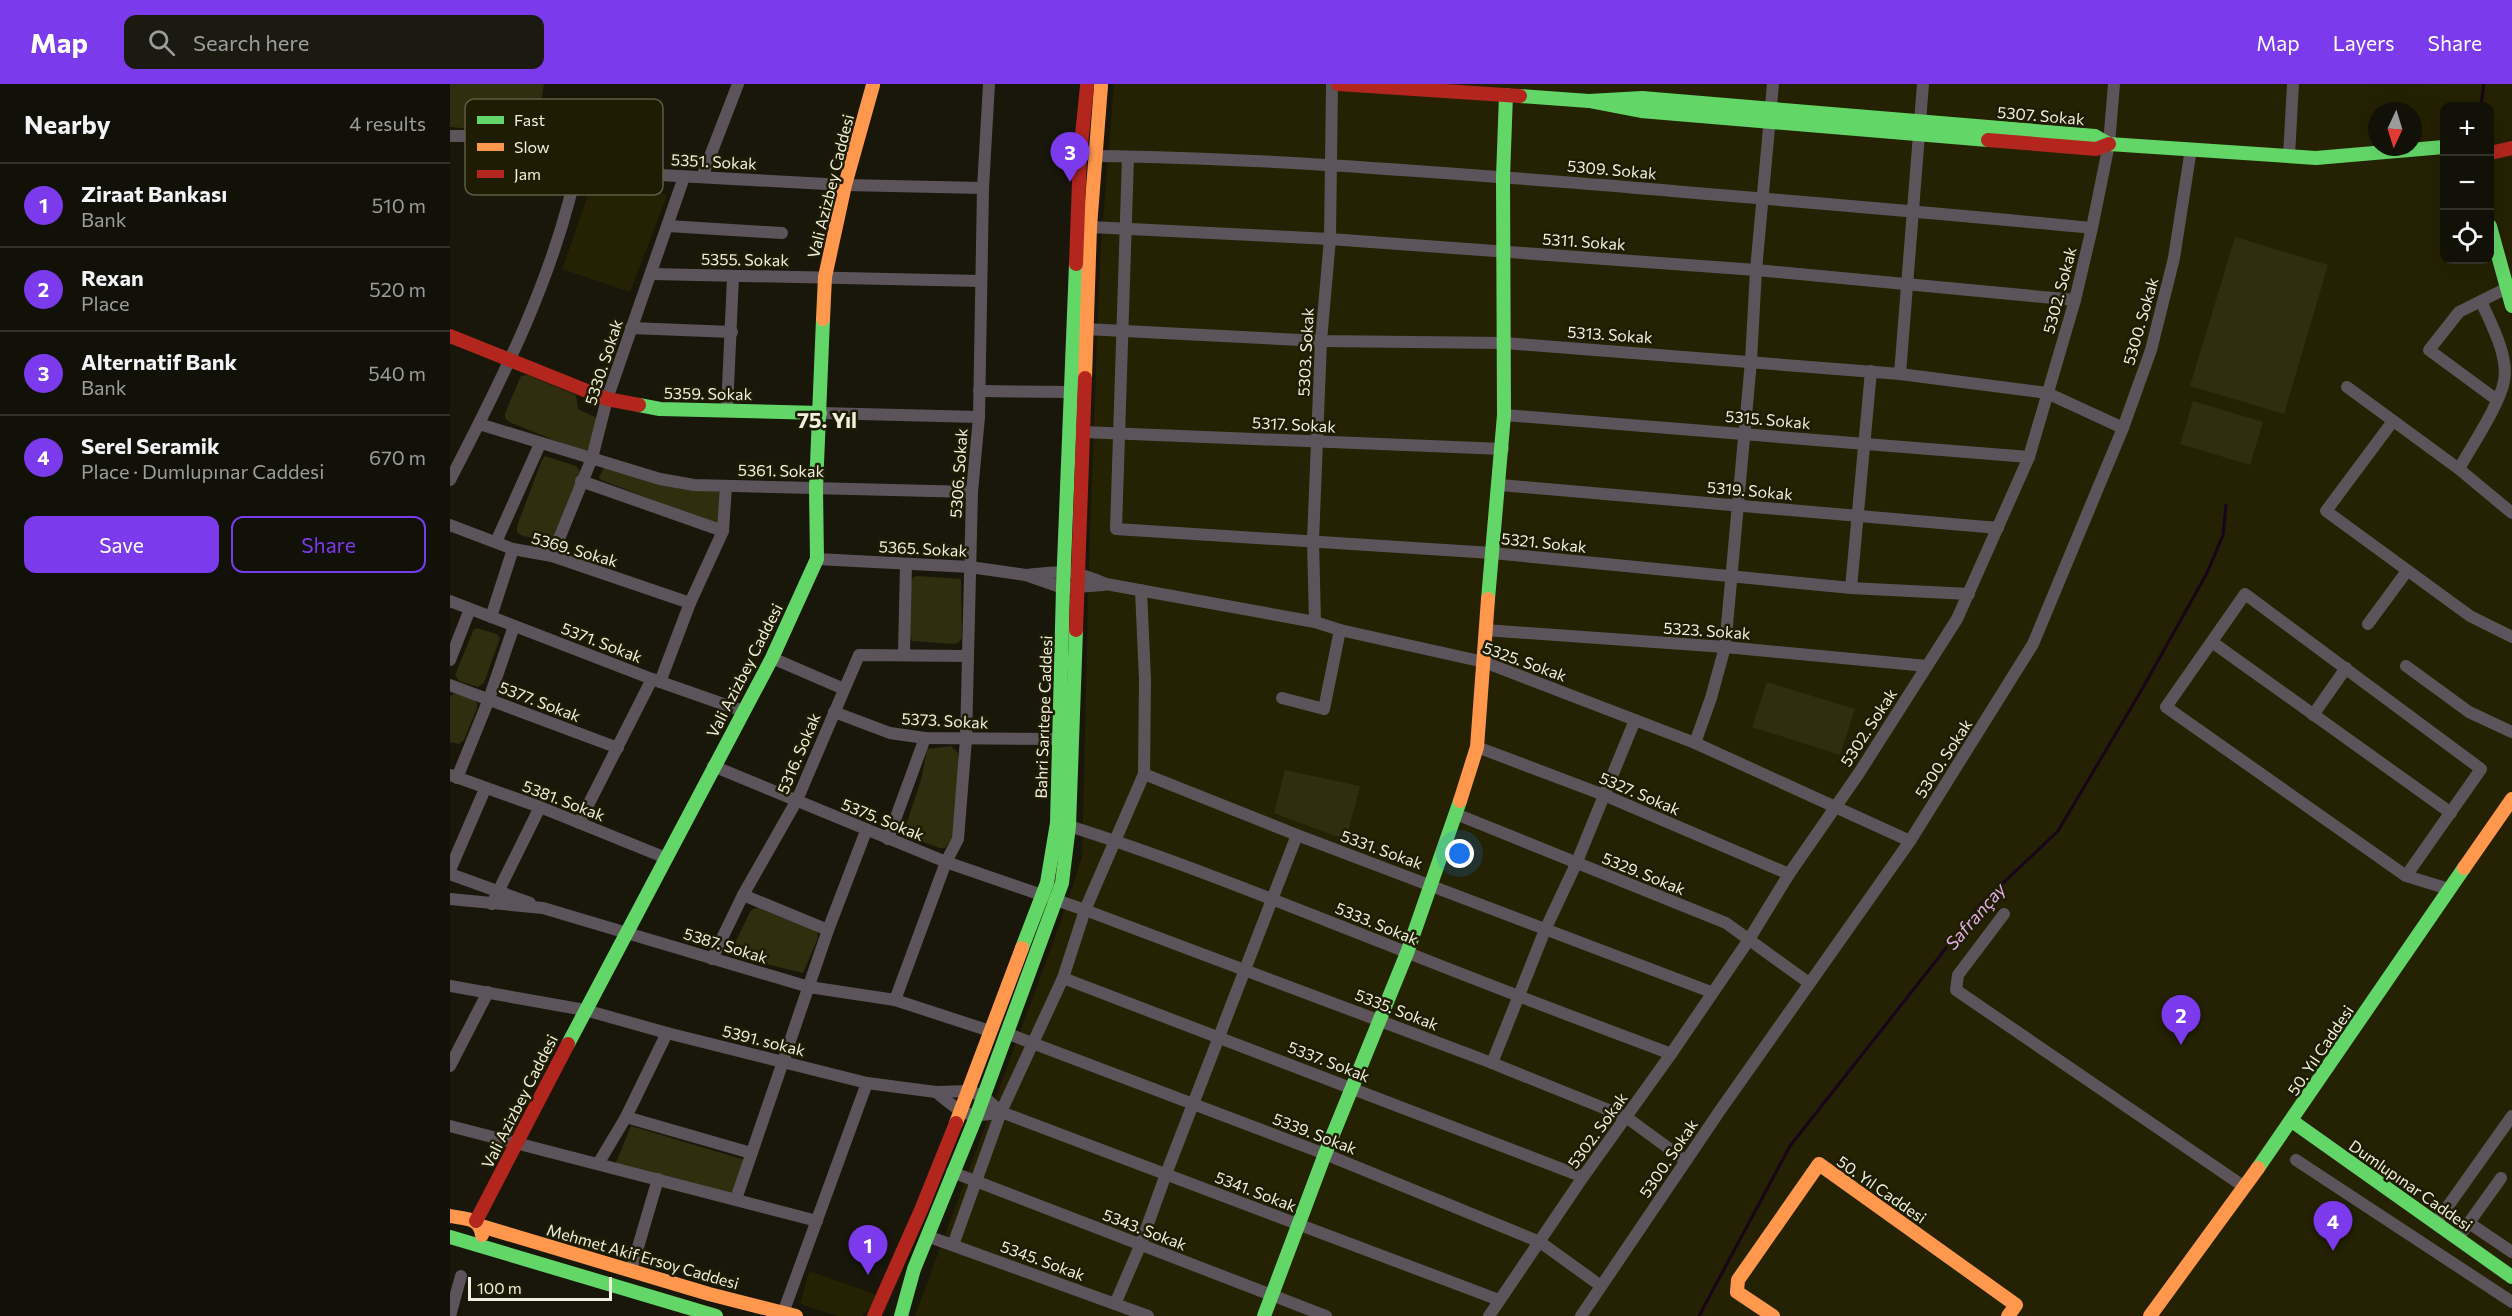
<!DOCTYPE html>
<html lang="en">
<head>
<meta charset="utf-8">
<style>
  body { margin:0; font-family:Commissioner,sans-serif; background:#1b1a11; color:#f1f3f6 }
  .controls { position:absolute; right:18px; top:18px; display:grid; overflow:hidden; border-radius:12px; box-shadow:0 6px 24px #0002 }
  .controls button { width:54px; height:54px; display:grid; place-items:center; padding:0; border:0; border-bottom:2px solid #313128; background:#121107; color:#f1f3f6; font:30px sans-serif }
  .compass { position:absolute; left:1918px; top:18px; width:54px; height:54px; border-radius:50%; background:#121107; box-shadow:0 6px 24px #0002; rotate:184deg }
  .scale { position:absolute; left:18px; bottom:15px; width:144px; box-sizing:border-box; padding-left:6px; border:3px solid #f0f0df; border-top:0; font-size:16px; line-height:21px; white-space:nowrap; color:#f0f0df; -webkit-text-stroke:4px #1e1d03; paint-order:stroke }
  .you { position:absolute; left:1010px; top:770px; width:21px; height:21px; margin:-15px; border:4px solid #fff; border-radius:50%; background:#1a73e8; box-shadow:0 0 0 9px #1a73e833 }
  .badge { display:grid; place-items:center; width:39px; height:39px; border-radius:50%; background:#7c3aed; color:#fff; font-size:20px; font-weight:700 }
  .pin { position:absolute; translate:-50% -50px; filter:drop-shadow(0 2px 3px #0008) }
  .pin::after { content:''; position:absolute; top:32px; width:21px; height:18px; background:inherit; clip-path:polygon(0 0,100% 0,50% 100%) }
  .list { margin:0; padding:0; list-style:none }
  h2 { display:flex; justify-content:space-between; align-items:center; height:78px; margin:0; padding:0 24px; font-size:26px }
  h2 small { font-size:20px; font-weight:400; color:#9c9d9b }
  .list li { display:grid; grid-template-columns:39px 1fr auto; gap:18px; align-items:center; box-sizing:border-box; height:84px; padding:0 24px; border-top:2px solid #313128 }
  .list b { display:block; font-size:22px; white-space:nowrap }
  .list p { margin:0; font-size:20px; white-space:nowrap; color:#9c9d9b }
  .list em { font-size:20px; font-style:normal; color:#9c9d9b }
  .actions { display:flex; gap:12px; padding:18px 24px }
  .actions a { flex:1; padding:14px 0; border:2px solid #7c3aed; border-radius:12px; text-align:center; font-size:21px; color:#7c3aed }
  .actions .main { background:#7c3aed; color:#fff }
  .icon { flex:none; width:33px; height:33px; fill:none; stroke:currentColor; stroke-width:2; stroke-linecap:round; stroke-linejoin:round }
  .map { position:relative; flex:none; width:2062px; height:1232px; overflow:hidden }
  header { display:flex; align-items:center; gap:36px; box-sizing:border-box; height:84px; padding:0 30px; background:#7c3aed; color:#fff }
  header strong { font-size:28px }
  nav { display:flex; gap:33px; margin-inline-start:auto; font-size:21px }
  .search { width:420px; height:54px; background:#1b1a11; display:flex; align-items:center; gap:15px; box-sizing:border-box; padding:0 21px; border-radius:12px; color:#9c9d9b; font-size:22px }
  main { display:flex }
  aside { flex:1; background:#121107 }
  .map>svg:first-child { display:block }
</style>
</head>
<body>
<header>
<strong>Map</strong>
<div class="search"><svg class="icon" aria-label="search" viewBox="0 0 24 24"><circle cx="10" cy="10" r="6"/><path d="M15 15l6 6"/></svg>Search here</div>
<nav><a>Map</a><a>Layers</a><a>Share</a></nav>
</header>
<main>
<aside>
<h2>Nearby<small>4 results</small></h2>
<ul class="list">
<li><span class="badge">1</span><div><b>Ziraat Bankası</b><p>Bank</p></div><em>510 m</em></li>
<li><span class="badge">2</span><div><b>Rexan</b><p>Place</p></div><em>520 m</em></li>
<li><span class="badge">3</span><div><b>Alternatif Bank</b><p>Bank</p></div><em>540 m</em></li>
<li><span class="badge">4</span><div><b>Serel Seramik</b><p>Place · Dumlupınar Caddesi</p></div><em>670 m</em></li>
</ul>
<div class="actions"><a class="main">Save</a><a>Share</a></div>
</aside>
<div class="map">
<svg width="2062" height="1232" viewBox="0 0 2062 1232">
  <rect width="100%" height="100%" fill="#181709"/>
  <g fill="#242202" fill-rule="evenodd">
    <path d="M664,0H2062V1232H465L612,834L632,773L639,478L650,173ZM1994,22H2040V176H1994ZM1927,27H1963V63H1927Z"/>
    <path d="M146,89L217,111L180,208L112,185Z"/>
    <path d="M359,1187L430,1212L412,1232H387L350,1220Z"/>
  </g>
  <g fill="#2f2e0f">
    <path d="M0,0H94L86,51L0,43Z"/>
    <path d="M1785,153L1878,181L1834,330L1740,302Z"/>
    <path d="M77,291L126,311L128,325L145,333L149,338L140,363L136,367H131L59,338L55,334V329L71,292Z"/>
    <path d="M1743,317L1813,338L1800,381L1730,360Z"/>
    <path d="M95,372L126,382L130,387L105,457L102,460L71,451L67,448V442L92,376Z"/>
    <path d="M159,381L230,405L272,408L270,439L267,440L151,396L149,393L155,382Z"/>
    <path d="M468,492L511,495L512,554L509,558L504,560L462,557L460,552L461,498L463,493Z"/>
    <path d="M26,544L47,550L50,554L34,599L28,603L9,597L5,591L23,547Z"/>
    <path d="M1317,598L1405,625L1390,671L1302,643Z"/>
    <path d="M5,609L23,615L27,619V624L14,656L9,660L0,658V612Z"/>
    <path d="M501,662L508,669C509,697 517,741 495,764H490L459,753L455,749V744L471,696L477,665Z"/>
    <path d="M835,686L910,702L896,756L824,729Z"/>
    <path d="M308,824L367,847L368,854L353,889L283,872L282,865L300,828L303,825Z"/>
    <path d="M181,1042L295,1076L285,1111L165,1081Z"/>
  </g>
  <g fill="none" stroke-linecap="round" stroke-linejoin="round">
    <g stroke="#1a041b" stroke-width="3">
      <path d="M2031,22L2034,0"/>
      <path d="M1249,1232L1340,1062L1530,821L1608,747L1691,607L1757,489L1773,451L1776,421"/>
    </g>
    <g stroke="#5d545b" stroke-width="12">
      <path d="M0,52H37L96,60L130,69L173,89L395,101L533,104"/>
      <path d="M647,72C815,74 985,88 1152,101C1316,115 1479,128 1642,144"/>
      <path d="M1839,72L1843,0"/>
      <path d="M678,73L666,445L1042,469L1401,504L1519,510"/>
      <path d="M252,93L288,0"/>
      <path d="M218,142L332,149"/>
      <path d="M640,143L880,155L1306,186L1625,216"/>
      <path d="M202,190L531,197"/>
      <path d="M2031,217L2009,228L1979,266L2047,316"/>
      <path d="M181,244L282,248"/>
      <path d="M635,245L871,257L1055,259L1450,290L1597,309L1673,344"/>
      <path d="M1450,290L1473,0"/>
      <path d="M1897,303L2009,385L2062,429"/>
      <path d="M529,307L620,308"/>
      <path d="M277,325L283,193"/>
      <path d="M370,329L529,333"/>
      <path d="M1054,331L1579,373"/>
      <path d="M1943,337L1876,427L2020,532L2062,553"/>
      <path d="M29,340L210,395L244,401L522,408"/>
      <path d="M633,348L1053,365"/>
      <path d="M2009,385C2021,363 2050,320 2054,297C2059,272 2041,240 2031,217L2057,204"/>
      <path d="M0,396C54,292 108,185 130,69"/>
      <path d="M131,397L273,447"/>
      <path d="M1050,401L1548,444"/>
      <path d="M0,441L63,465L102,472L240,519"/>
      <path d="M46,458L90,360"/>
      <path d="M102,472L142,374L157,315L234,93"/>
      <path d="M367,475L520,483L576,491L613,504L653,501"/>
      <path d="M576,491C614,487 621,485 656,500L865,538L890,546L1034,578L1245,659L1460,757"/>
      <path d="M1401,504L1421,287"/>
      <path d="M0,517L202,595L293,627"/>
      <path d="M41,533L63,465"/>
      <path d="M865,538L863,457L871,257L880,155L882,0"/>
      <path d="M1918,540L1957,487"/>
      <path d="M1035,546L1275,563L1477,582"/>
      <path d="M1762,558L2001,729"/>
      <path d="M454,570L456,480"/>
      <path d="M322,574L394,605"/>
      <path d="M0,576L20,525"/>
      <path d="M1956,582L2019,628L2062,648"/>
      <path d="M210,598L240,519L273,447L276,402"/>
      <path d="M0,601L168,664"/>
      <path d="M832,614L874,625L890,546"/>
      <path d="M384,628L440,649L475,654L610,655"/>
      <path d="M1863,631L1896,584"/>
      <path d="M1245,659L1261,614L1275,563L1301,277L1306,186L1323,0"/>
      <path d="M1027,663L1154,711L1339,790"/>
      <path d="M263,682L496,778L635,826L1042,979L1176,1033L1236,1077"/>
      <path d="M694,690L847,751L1261,908"/>
      <path d="M0,691L90,723L216,774"/>
      <path d="M7,694L39,615L64,542"/>
      <path d="M1006,730L1276,839L1359,899"/>
      <path d="M129,739L202,595"/>
      <path d="M619,742C727,776 831,819 936,860C1030,898 1126,934 1221,970"/>
      <path d="M438,755L475,654"/>
      <path d="M0,786L35,705"/>
      <path d="M0,790L80,819"/>
      <path d="M1956,792L2031,685L1795,510L1716,623L1956,792L1999,805"/>
      <path d="M293,811L378,846"/>
      <path d="M0,815L93,824L359,903L445,916L540,947"/>
      <path d="M42,820L90,723"/>
      <path d="M1554,830L1508,891L1506,906L1793,1102"/>
      <path d="M262,875L293,811L347,716L409,571L518,572"/>
      <path d="M613,894L1133,1093"/>
      <path d="M0,902L135,926L217,949L417,999L486,1008L519,1007L533,1012L551,1028L1049,1216"/>
      <path d="M445,916L496,778L508,755L516,655L522,408L529,333L533,104L539,0"/>
      <path d="M556,949L875,1070L1090,1158L1151,1202"/>
      <path d="M1042,979L1095,846L1126,780L1185,636"/>
      <path d="M0,982L38,908"/>
      <path d="M486,1008C513,1030 516,1035 551,1028"/>
      <path d="M176,1033L301,1069"/>
      <path d="M0,1042L367,1137"/>
      <path d="M1846,1076L2062,1218"/>
      <path d="M148,1080L176,1033L217,949"/>
      <path d="M502,1088L876,1232"/>
      <path d="M286,1115L378,846L416,747"/>
      <path d="M1986,1139L2062,1032"/>
      <path d="M2019,1139L2062,1168"/>
      <path d="M477,1152L698,1232"/>
      <path d="M2008,1154L2051,1094"/>
      <path d="M503,1161L551,1028L613,894L635,826L694,690L695,596L691,506"/>
      <path d="M181,1187L208,1095"/>
      <path d="M665,1220L690,1162L716,1090L847,751"/>
      <path d="M333,1229L417,999"/>
      <path d="M0,1232L11,1192"/>
      <path d="M1039,1232L1133,1093L1221,970L1298,857L1339,790L1409,689L1507,535L1579,373L1625,216L1642,144L1659,60L1664,0"/>
      <path d="M1131,1232L1271,1025L1460,757L1583,560L1673,344L1701,266L1724,174L1741,65"/>
    </g>
    <g stroke="#63d668" stroke-width="14">
      <path d="M1070,12L1139,17L1191,27L1538,56"/>
      <path d="M1139,17L1192,14L1645,52L1659,60L1866,74L1994,63"/>
      <path d="M2040,142L2062,222"/>
      <path d="M189,321L210,325L370,329"/>
      <path d="M1038,515L1054,331L1053,93L1056,11"/>
      <path d="M572,864L597,799L607,739L613,504L626,180"/>
      <path d="M118,960L322,574L367,475L366,404L373,235"/>
      <path d="M1842,1037L2062,1193"/>
      <path d="M1808,1084L2014,784"/>
      <path d="M0,1153L266,1232"/>
      <path d="M451,1232L464,1185L526,1033L612,799L619,742L626,546"/>
      <path d="M814,1232L875,1070L957,869L1010,717"/>
    </g>
    <g stroke="#ff974d" stroke-width="14">
      <path d="M373,235L375,193L395,101L423,1"/>
      <path d="M635,294L640,143L651,2"/>
      <path d="M1010,717L1027,663L1038,515"/>
      <path d="M2014,784L2062,715"/>
      <path d="M506,1039L572,864"/>
      <path d="M0,1132C15,1135 30,1133 32,1151"/>
      <path d="M31,1142L259,1210L346,1232"/>
      <path d="M1323,1232L1287,1208L1288,1196L1369,1080L1566,1221L1558,1232"/>
      <path d="M1700,1232L1808,1084"/>
    </g>
    <g stroke="#b3261e" stroke-width="14">
      <path d="M888,0L1070,12"/>
      <path d="M1538,56L1646,65L1659,60"/>
      <path d="M2040,69L2062,64"/>
      <path d="M626,180L630,71L637,2"/>
      <path d="M0,252L157,315L189,321"/>
      <path d="M626,546L635,294"/>
      <path d="M26,1137L118,960"/>
      <path d="M424,1232L471,1126L506,1039"/>
    </g>
  </g>
  <g text-anchor="middle" dominant-baseline="central" stroke-width="5" stroke-linejoin="round" paint-order="stroke">
    <g font-size="16" fill="#f0f0df" stroke="#1e1d03">
      <text transform="translate(1591 31) rotate(5)">5307. Sokak</text>
      <text transform="translate(264 77) rotate(3)">5351. Sokak</text>
      <text transform="translate(1162 85) rotate(5)">5309. Sokak</text>
      <text transform="translate(380 102) rotate(-76)">Vali Azizbey Caddesi</text>
      <text transform="translate(1134 157) rotate(4)">5311. Sokak</text>
      <text transform="translate(295 175) rotate(1)">5355. Sokak</text>
      <text transform="translate(1609 206) rotate(-75)">5302. Sokak</text>
      <text transform="translate(1690 237) rotate(-74)">5300. Sokak</text>
      <text transform="translate(1160 250) rotate(4)">5313. Sokak</text>
      <text transform="translate(855 268) rotate(-87)">5303. Sokak</text>
      <text transform="translate(153 278) rotate(-72)">5330. Sokak</text>
      <text transform="translate(258 309) rotate(1)">5359. Sokak</text>
      <text transform="translate(1318 335) rotate(5)">5315. Sokak</text>
      <text transform="translate(844 340) rotate(3)">5317. Sokak</text>
      <text transform="translate(331 386) rotate(1)">5361. Sokak</text>
      <text transform="translate(508 389) rotate(-86)">5306. Sokak</text>
      <text transform="translate(1300 406) rotate(5)">5319. Sokak</text>
      <text transform="translate(1094 458) rotate(6)">5321. Sokak</text>
      <text transform="translate(473 464) rotate(3)">5365. Sokak</text>
      <text transform="translate(125 465) rotate(16)">5369. Sokak</text>
      <text transform="translate(1257 546) rotate(4)">5323. Sokak</text>
      <text transform="translate(152 558) rotate(21)">5371. Sokak</text>
      <text transform="translate(1075 577) rotate(20)">5325. Sokak</text>
      <text transform="translate(294 586) rotate(-63)">Vali Azizbey Caddesi</text>
      <text transform="translate(90 617) rotate(21)">5377. Sokak</text>
      <text transform="translate(593 633) rotate(-88)">Bahri Sarıtepe Caddesi</text>
      <text transform="translate(495 636) rotate(3)">5373. Sokak</text>
      <text transform="translate(1418 643) rotate(-57)">5302. Sokak</text>
      <text transform="translate(348 669) rotate(-67)">5316. Sokak</text>
      <text transform="translate(1493 674) rotate(-57)">5300. Sokak</text>
      <text transform="translate(1190 709) rotate(23)">5327. Sokak</text>
      <text transform="translate(114 716) rotate(21)">5381. Sokak</text>
      <text transform="translate(433 735) rotate(22)">5375. Sokak</text>
      <text transform="translate(932 765) rotate(20)">5331. Sokak</text>
      <text transform="translate(1194 789) rotate(22)">5329. Sokak</text>
      <text transform="translate(927 839) rotate(22)">5333. Sokak</text>
      <text transform="translate(276 861) rotate(17)">5387. Sokak</text>
      <text transform="translate(947 925) rotate(21)">5335. Sokak</text>
      <text transform="translate(314 956) rotate(14)">5391. sokak</text>
      <text transform="translate(1870 966) rotate(-56)">50. Yıl Caddesi</text>
      <text transform="translate(879 977) rotate(21)">5337. Sokak</text>
      <text transform="translate(69 1017) rotate(-63)">Vali Azizbey Caddesi</text>
      <text transform="translate(1147 1046) rotate(-54)">5302. Sokak</text>
      <text transform="translate(865 1049) rotate(21)">5339. Sokak</text>
      <text transform="translate(1218 1074) rotate(-56)">5300. Sokak</text>
      <text transform="translate(1961 1101) rotate(35)">Dumlupınar Caddesi</text>
      <text transform="translate(1432 1105) rotate(35)">50. Yıl Caddesi</text>
      <text transform="translate(806 1107) rotate(21)">5341. Sokak</text>
      <text transform="translate(695 1145) rotate(21)">5343. Sokak</text>
      <text transform="translate(193 1172) rotate(16)">Mehmet Akif Ersoy Caddesi</text>
      <text transform="translate(593 1176) rotate(20)">5345. Sokak</text>
    </g>
    <g font-size="18" font-style="italic" fill="#e4afe8" stroke="#1e1d03">
      <text transform="translate(1525 832) rotate(-49)">Safrançay</text>
    </g>
    <g font-size="22" font-weight="bold" fill="#f0f0df" stroke="#1e1d03">
      <text x="377" y="335">75. Yıl</text>
    </g>
  </g>
  <rect x="15" y="15" width="198" height="96" rx="9" fill="#1e1d03" stroke="#5d5c45" stroke-width="1.5"/>
  <rect x="27" y="32" width="27" height="8" fill="#63d668"/>
  <rect x="27" y="59" width="27" height="8" fill="#ff974d"/>
  <rect x="27" y="86" width="27" height="8" fill="#b3261e"/>
  <g font-size="16" fill="#f0f0df">
    <text x="64" y="42">Fast</text>
    <text x="64" y="69">Slow</text>
    <text x="64" y="96">Jam</text>
  </g>
</svg>
<div class="controls">
<button>+</button>
<button>−</button>
<button><svg class="icon" aria-label="locate" viewBox="0 0 24 24"><circle cx="12" cy="12" r="6"/><path d="M12 2v4M12 18v4M2 12h4M18 12h4"/></svg></button>
</div>
<svg class="compass" viewBox="-18 -18 36 36"><path d="M0-13l5 13h-10z" fill="#e53935"/><path d="M0 13l5-13h-10z" fill="#9c9d9b"/></svg>
<div class="scale">100 m</div>
<div class="you"></div>
<div class="pin badge" style="left:418px;top:1191px">1</div>
<div class="pin badge" style="left:1731px;top:961px">2</div>
<div class="pin badge" style="left:620px;top:98px">3</div>
<div class="pin badge" style="left:1883px;top:1167px">4</div>
</div>
</main>
</body>
</html>
